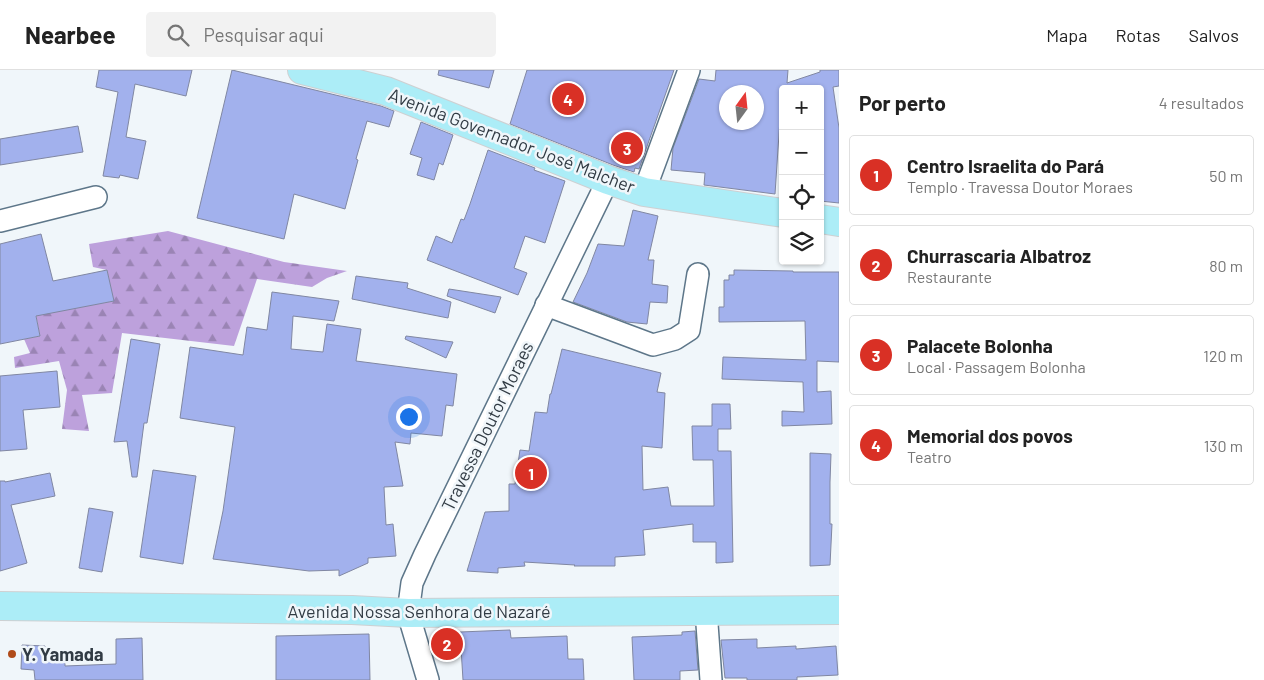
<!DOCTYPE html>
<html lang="pt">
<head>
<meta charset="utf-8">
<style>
  body { margin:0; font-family:Barlow,sans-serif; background:#f2f2f2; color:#222 }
  .controls { position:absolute; right:15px; top:15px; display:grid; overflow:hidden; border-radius:5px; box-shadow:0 1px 4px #0004 }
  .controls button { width:45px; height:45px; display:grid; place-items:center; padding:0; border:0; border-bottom:1px solid #e0e0e0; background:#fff; color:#222; font:25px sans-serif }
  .compass { position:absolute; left:719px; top:15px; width:45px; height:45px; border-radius:50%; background:#fff; box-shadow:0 1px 4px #0004; rotate:15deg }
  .you { position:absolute; left:408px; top:346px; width:18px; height:18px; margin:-12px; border:4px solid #fff; border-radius:50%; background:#1a73e8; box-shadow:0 0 0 8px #1a73e833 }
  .badge { display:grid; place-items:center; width:32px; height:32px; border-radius:50%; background:#d93025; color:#fff; font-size:16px; font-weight:700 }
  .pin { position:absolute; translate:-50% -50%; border:2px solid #fff; box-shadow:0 1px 5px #0006 }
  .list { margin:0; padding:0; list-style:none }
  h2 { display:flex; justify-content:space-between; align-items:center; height:65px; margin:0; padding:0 20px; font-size:21px }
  h2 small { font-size:16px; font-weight:400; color:#767676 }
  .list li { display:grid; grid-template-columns:32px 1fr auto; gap:15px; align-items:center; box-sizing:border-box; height:80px; margin:0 10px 10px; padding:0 10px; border:1px solid #e0e0e0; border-radius:5px }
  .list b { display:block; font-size:19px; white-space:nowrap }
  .list p { margin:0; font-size:16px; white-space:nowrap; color:#767676 }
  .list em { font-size:16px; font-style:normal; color:#767676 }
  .icon { flex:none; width:28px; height:28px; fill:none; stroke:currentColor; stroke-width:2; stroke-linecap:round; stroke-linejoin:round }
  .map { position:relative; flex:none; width:839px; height:610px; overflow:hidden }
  header { display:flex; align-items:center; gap:30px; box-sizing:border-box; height:70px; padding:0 25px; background:#fff; border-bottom:1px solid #e0e0e0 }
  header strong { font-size:24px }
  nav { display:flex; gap:28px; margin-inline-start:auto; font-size:18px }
  .search { width:350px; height:45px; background:#f2f2f2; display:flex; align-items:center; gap:12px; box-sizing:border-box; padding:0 18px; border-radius:5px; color:#767676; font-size:19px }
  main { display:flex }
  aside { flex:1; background:#fff }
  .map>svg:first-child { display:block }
</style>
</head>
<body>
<header>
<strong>Nearbee</strong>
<div class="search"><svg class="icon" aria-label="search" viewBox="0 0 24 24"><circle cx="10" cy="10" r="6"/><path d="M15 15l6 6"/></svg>Pesquisar aqui</div>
<nav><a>Mapa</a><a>Rotas</a><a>Salvos</a></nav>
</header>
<main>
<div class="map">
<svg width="839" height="610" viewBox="0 0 839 610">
  <defs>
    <pattern id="forest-firs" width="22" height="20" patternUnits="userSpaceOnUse" patternTransform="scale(1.25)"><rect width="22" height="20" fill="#bda1dc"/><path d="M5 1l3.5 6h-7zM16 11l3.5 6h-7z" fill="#9a84b4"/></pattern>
  </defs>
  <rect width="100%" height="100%" fill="#f0f6fa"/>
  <path fill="url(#forest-firs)" d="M168,161L284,192L347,201L327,208L312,217L257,209L234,276L122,263L112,323L82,325L89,361L62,359L67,320L59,291L15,298L14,287L30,283L24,269L40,266L36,245L113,231L107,200L93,197L89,174Z"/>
  <g fill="#a2b1ed" stroke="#8087a2" fill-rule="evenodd">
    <path d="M99,0H192L186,26L135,14L126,67L146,71L138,109L120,105L119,108L103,106L118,22L96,17Z"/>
    <path d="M232,0L381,36L394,41L389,57L367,51L356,89L358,90L345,139L294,124L284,169L197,148Z"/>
    <path d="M439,0H494L489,18L438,5Z"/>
    <path d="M527,0H674L639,99L635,98L634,102L613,95L510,54Z"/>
    <path d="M716,0H788L787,13L820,2V0H839V16L833,17L839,58V133L820,131V19H782L775,124L704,115L705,103L671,100L673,78L699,9L715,11ZM726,22H756V52H726Z"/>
    <path d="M421,52L453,65L443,95L439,93L434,110L417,105L422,88L410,84Z"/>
    <path d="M78,56L83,82L0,95V69Z"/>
    <path d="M488,80L535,98L534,100L565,111L545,173L525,166L514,198L527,203L518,225L427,190L436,166L452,173L461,149L464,150L470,134Z"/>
    <path d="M633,140L658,146L648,190H654L652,214L668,216L667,233L650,232L647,254L627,252L573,232L587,203L598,174L624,176Z"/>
    <path d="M41,164L53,211L107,200L114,231L36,246L40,266L0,274V174Z"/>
    <path d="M734,200L793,201V202H839V292L817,291V322L831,321L832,354L782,356V341L804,342L803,312L722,309L723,287L806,290L805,251L719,252V237H724V210H729V205H734Z"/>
    <path d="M356,206L408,213L407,218L451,232L448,248L352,229Z"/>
    <path d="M449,219L501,227L495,243L447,226Z"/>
    <path d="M272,222L339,231L334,251L293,246L291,279L323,282L327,254L361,259L356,291L457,304L453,336L446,335L442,366L411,363L410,374L395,372L403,416L384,417L386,455L393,454L396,486L368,488V493L339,506V500L309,501L213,489L223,441L235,357L180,348L190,277L243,285L247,257L267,260Z"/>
    <path d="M406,266L453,272L446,288L405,269Z"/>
    <path d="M131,269L160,274L147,353H144L137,407H132L127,371L114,372Z"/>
    <path d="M562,279L661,303L657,322L665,323L662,378L642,376L643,420L668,417L671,436H714L713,390H693L692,356H712V334H730L731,359H718V381H731L733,492L716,493V472H693V454L643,460L645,485L615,487V496H574L575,495L524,492L525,496L498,498V503L467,501L485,442L509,441V414H515L520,380L529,381L535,342L547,343L550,324H551Z"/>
    <path d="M57,301L60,337L23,340L27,379L0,381V306Z"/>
    <path d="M810,383L831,384L830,412V454H832L830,495L810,496Z"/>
    <path d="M153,400L196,406L183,494L140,487Z"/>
    <path d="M50,403L55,426L11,435L27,493L0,501V411H5V412Z"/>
    <path d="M89,438L113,442L102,502L79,498Z"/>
    <path d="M510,560L511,568L567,566L568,589H583L584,610H463L460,562Z"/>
    <path d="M695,561L698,600L680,601V610H634L632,567L682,565V562Z"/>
    <path d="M369,564L370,610H276V566Z"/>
    <path d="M142,568L143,610H35L34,600L21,599L22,575L45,576L44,589H65V596L116,594V569Z"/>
    <path d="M757,569V578L796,576V579L836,576L838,605L797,607V610H747V608H725L721,570Z"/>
  </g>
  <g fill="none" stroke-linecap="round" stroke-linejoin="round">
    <g stroke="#5d7689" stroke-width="24">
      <g id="minor">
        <path d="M644,122L689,0"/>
        <path d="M0,151L96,127"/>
        <path d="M546,235L653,275L675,269L689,260L698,204"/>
        <path d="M706,540L711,610"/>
        <path d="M428,610L408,543L412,513L425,484L608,110"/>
      </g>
    </g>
    <g stroke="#ced0d2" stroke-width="30">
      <g id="major">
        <path d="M302,0L386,21L608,110L644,122L783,143"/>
        <path d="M820,149L839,152"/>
        <path d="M0,536L352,540L408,543L839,540"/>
      </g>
    </g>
    <use href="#minor" stroke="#fff" stroke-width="21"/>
    <use href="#major" stroke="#acedf7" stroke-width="28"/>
  </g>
  <circle fill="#b04b1a" stroke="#f0f6fa" stroke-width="2" cx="12" cy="584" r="5"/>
  <g text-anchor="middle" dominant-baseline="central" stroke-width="5" stroke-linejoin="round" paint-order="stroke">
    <g font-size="18" fill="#313b44" stroke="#f0f6fa">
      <text transform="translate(512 70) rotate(21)">Avenida Governador José Malcher</text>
      <text transform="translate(487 356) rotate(-64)">Travessa Doutor Moraes</text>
      <text x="419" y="541">Avenida Nossa Senhora de Nazaré</text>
    </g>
    <g font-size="18" font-weight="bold" fill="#313b44" stroke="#f0f6fa" text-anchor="start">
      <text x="22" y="584">Y. Yamada</text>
    </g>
  </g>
</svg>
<div class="controls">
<button>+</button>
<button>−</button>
<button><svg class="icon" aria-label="locate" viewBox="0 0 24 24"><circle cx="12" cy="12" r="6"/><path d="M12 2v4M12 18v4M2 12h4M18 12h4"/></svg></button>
<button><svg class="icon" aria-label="layers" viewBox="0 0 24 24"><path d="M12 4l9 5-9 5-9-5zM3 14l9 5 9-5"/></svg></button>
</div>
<svg class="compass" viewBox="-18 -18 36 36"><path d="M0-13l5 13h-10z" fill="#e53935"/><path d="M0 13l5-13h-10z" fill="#767676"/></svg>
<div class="you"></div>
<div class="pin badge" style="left:531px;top:403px">1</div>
<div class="pin badge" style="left:447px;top:574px">2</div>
<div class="pin badge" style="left:627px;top:78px">3</div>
<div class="pin badge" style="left:568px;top:29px">4</div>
</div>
<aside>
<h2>Por perto<small>4 resultados</small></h2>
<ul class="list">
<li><span class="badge">1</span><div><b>Centro Israelita do Pará</b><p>Templo · Travessa Doutor Moraes</p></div><em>50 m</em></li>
<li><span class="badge">2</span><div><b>Churrascaria Albatroz</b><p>Restaurante</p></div><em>80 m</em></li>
<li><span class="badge">3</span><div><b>Palacete Bolonha</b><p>Local · Passagem Bolonha</p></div><em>120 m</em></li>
<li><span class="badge">4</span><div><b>Memorial dos povos</b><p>Teatro</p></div><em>130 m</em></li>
</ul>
</aside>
</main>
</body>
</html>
